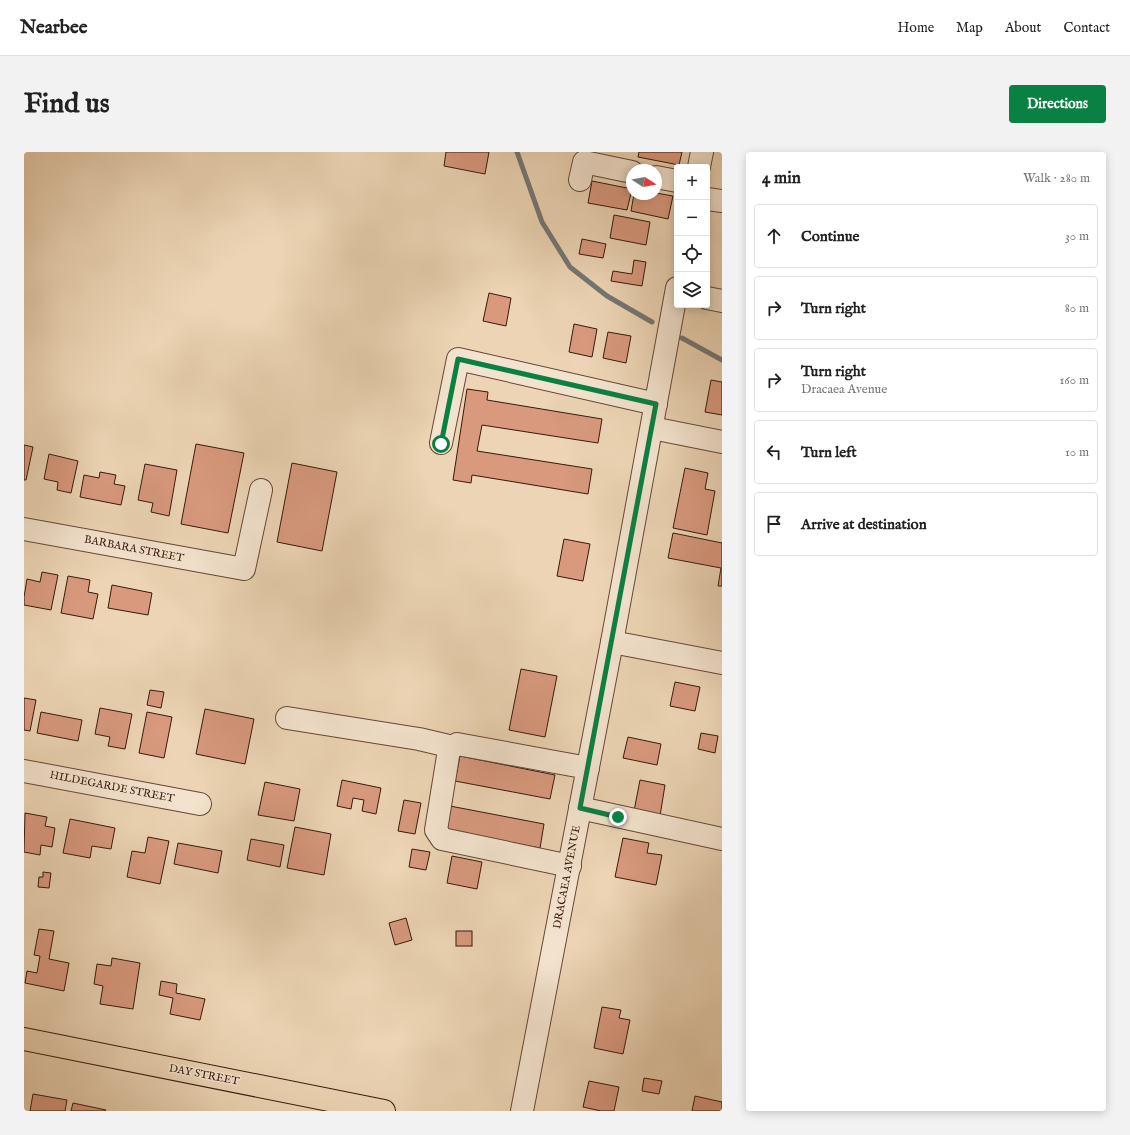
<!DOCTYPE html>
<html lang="en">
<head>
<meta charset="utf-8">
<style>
  body { margin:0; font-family:"IM FELL English",serif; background:#f2f2f2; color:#222 }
  .controls { position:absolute; right:12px; top:12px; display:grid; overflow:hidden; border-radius:4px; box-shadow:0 2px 10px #0003 }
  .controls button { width:36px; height:36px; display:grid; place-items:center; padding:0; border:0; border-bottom:1px solid #e0e0e0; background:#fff; color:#222; font:20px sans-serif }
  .compass { position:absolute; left:602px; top:12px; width:36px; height:36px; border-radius:50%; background:#fff; box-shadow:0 2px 10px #0003; rotate:101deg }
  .stop { position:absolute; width:12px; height:12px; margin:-9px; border:3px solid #0b8043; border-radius:50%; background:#fff }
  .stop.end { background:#0b8043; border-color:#fff; box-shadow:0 1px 4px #0008 }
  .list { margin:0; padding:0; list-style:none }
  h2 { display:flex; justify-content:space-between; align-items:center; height:52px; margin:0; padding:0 16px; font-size:17px }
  h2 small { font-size:13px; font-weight:400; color:#767676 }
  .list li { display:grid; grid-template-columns:26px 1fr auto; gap:12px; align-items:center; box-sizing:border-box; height:64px; margin:0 8px 8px; padding:0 8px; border:1px solid #e0e0e0; border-radius:4px }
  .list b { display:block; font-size:15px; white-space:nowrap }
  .list p { margin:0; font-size:13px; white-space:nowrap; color:#767676 }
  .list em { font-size:13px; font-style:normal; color:#767676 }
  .icon { flex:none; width:22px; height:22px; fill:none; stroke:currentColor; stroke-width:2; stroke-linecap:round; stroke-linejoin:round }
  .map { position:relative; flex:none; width:698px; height:959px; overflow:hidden; border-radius:4px }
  header { display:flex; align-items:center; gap:24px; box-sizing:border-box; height:56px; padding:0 20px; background:#fff; border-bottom:1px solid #e0e0e0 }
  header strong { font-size:19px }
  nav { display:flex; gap:22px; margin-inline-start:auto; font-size:14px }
  .intro { display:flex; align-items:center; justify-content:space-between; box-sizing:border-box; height:96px; padding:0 24px }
  h1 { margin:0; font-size:28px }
  .button { padding:10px 18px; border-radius:4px; background:#0b8043; color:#fff; font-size:14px; font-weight:700 }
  main { display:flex; gap:24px; padding:0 24px }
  aside { flex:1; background:#fff; border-radius:4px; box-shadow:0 2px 10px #0003 }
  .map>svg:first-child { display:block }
</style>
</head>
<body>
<header>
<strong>Nearbee</strong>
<nav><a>Home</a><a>Map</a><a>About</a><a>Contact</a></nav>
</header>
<div class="intro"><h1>Find us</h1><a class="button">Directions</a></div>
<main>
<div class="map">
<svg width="698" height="959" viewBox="0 0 698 959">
  <rect width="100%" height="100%" fill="#ecd4b4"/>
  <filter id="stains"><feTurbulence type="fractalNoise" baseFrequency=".005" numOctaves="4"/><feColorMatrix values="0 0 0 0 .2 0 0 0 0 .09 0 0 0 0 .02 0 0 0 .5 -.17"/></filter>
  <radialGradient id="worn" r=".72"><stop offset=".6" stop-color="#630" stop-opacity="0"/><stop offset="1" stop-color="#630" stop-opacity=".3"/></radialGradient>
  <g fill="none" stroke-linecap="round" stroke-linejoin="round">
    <g stroke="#757773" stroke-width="5">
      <path d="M493,0L518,70L546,115L583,144L628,170"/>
      <path d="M658,186L698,208"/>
    </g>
  </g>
  <g fill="#d8997d" stroke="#38190c">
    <path d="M422,0H465L461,22L420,14Z"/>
    <path d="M615,0H658L655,13L614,5Z"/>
    <path d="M568,29L608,37L603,58L564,51Z"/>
    <path d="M632,41L649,44L644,67L607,59L610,42Z"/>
    <path d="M590,63L626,70L622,93L586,86Z"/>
    <path d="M558,87L582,92L579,106L555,102Z"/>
    <path d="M610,108L622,110L618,134L587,129L589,119L608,122Z"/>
    <path d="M465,141L487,146L482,174L459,169Z"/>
    <path d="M550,172L573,177L568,205L545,200Z"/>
    <path d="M584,180L607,184L602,211L579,206Z"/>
    <path d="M687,228L698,230V263L681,260Z"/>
    <path d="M443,237L464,240L463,248L578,267L574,291L458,273L453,299L568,317L564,342L448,323L447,331L429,328Z"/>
    <path d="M172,292L220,301L204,381L157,372Z"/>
    <path d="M0,293L9,295L2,328H0Z"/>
    <path d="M25,302L54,309L47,341L33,338L34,330L20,327Z"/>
    <path d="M268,311L313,320L298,399L253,390Z"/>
    <path d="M121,312L153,318L145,364L127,360L129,351L114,348Z"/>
    <path d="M661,316L684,321L681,337L691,339L683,383L649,376Z"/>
    <path d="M76,320L92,323L90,332L101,334L97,353L56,345L60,323L75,326Z"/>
    <path d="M649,381L698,391V434H694L697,416L644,406Z"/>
    <path d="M540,387L566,392L559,429L533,424Z"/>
    <path d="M18,420L34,423L27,458L0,453V445L3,427L16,430Z"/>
    <path d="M44,424L66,428L64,440L74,442L69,467L37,461Z"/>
    <path d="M88,433L128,441L124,463L84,456Z"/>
    <path d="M497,517L533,524L521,585L485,578Z"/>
    <path d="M651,530L676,535L671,559L646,554Z"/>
    <path d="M126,538L140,540L137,556L123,553Z"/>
    <path d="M0,546L12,548L6,579L0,578Z"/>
    <path d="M76,556L108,562L101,597L84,594L86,585L71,582Z"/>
    <path d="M181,557L230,567L221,612L172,602Z"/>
    <path d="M17,560L58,568L54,589L13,581Z"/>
    <path d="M123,560L148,565L140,606L115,601Z"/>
    <path d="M677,581L694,584L691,601L674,597Z"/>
    <path d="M604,585L637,592L633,613L599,606Z"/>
    <path d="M436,604L531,623L526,647L431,629Z"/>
    <path d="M318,628L357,636L352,662L338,659L340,648L329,646L327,657L313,654Z"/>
    <path d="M616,628L641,633L636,664L610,659Z"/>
    <path d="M241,630L276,637L270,669L234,663Z"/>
    <path d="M380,648L397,651L391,682L374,679Z"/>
    <path d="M426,654L520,672L516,696L421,678Z"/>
    <path d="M1,661L23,665L21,674L31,676L28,695L17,693L16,703L0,700Z"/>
    <path d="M46,667L91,676L87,697L68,694L66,706L39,701Z"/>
    <path d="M271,675L307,682L300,723L263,716Z"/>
    <path d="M124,685L145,689L136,732L103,725L108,699L121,701Z"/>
    <path d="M599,686L625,691L623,701L638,703L632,733L591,725Z"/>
    <path d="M227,687L260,693L256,715L223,708Z"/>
    <path d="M154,691L198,699L194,721L150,712Z"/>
    <path d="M388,697L406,700L402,718L385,715Z"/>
    <path d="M428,704L458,710L453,737L423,731Z"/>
    <path d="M19,720L27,721L25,736L14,735L15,725H19Z"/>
    <path d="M382,766L388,788L371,793L365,771Z"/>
    <path d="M15,777L30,779L25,807L45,811L40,839L1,831L3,819L13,821L16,804L10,803Z"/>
    <rect x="432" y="779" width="16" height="15"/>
    <path d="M88,806L116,811L109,857L76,852L79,834L70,832L73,812L87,814Z"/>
    <path d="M137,829L153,832L152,841L181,847L176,868L146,862L149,846L135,843Z"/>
    <path d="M578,855L597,858L595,866L606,868L599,902L570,896Z"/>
    <path d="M620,926L638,929L635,942L618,939Z"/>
    <path d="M565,929L595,935L590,959H577L559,955Z"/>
    <path d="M9,942L43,948L41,959H6Z"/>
    <path d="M671,944L698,950V959H668Z"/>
    <path d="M49,951L82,958L81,959H47Z"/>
  </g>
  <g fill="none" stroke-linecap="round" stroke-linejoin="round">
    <g stroke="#654836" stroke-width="24">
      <g id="minor">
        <path d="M675,15L678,0"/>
        <path d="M632,25L653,29"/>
        <path d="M556,28L560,10L608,20"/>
        <path d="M683,47L698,49"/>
        <path d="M683,146L698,149"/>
        <path d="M628,276L698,290"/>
        <path d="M417,291L434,207L632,252"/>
        <path d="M0,377L220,417L237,338"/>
        <path d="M588,490L698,511"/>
        <path d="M263,566L395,587L429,595"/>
        <path d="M0,619L176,652"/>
        <path d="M556,656L698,687"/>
        <path d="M546,714L418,687L412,678L425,598L433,592L564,616"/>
        <path d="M498,959L588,490L653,136"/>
      </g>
    </g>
    <g stroke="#38190c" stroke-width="24">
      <path id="major" d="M0,887L360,959"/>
    </g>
    <use href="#minor" stroke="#f3e3ce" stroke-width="22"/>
    <use href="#major" stroke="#ecd4b4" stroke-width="22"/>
  </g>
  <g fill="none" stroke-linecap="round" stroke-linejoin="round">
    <path stroke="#0b8043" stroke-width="5" d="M417,292L434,207L632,252L556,656L594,665"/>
  </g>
  <g text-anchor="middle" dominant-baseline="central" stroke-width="3" stroke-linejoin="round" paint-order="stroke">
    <g font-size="11" fill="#38190c" stroke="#f3e3ce">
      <text transform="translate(110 397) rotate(11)">BARBARA STREET</text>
      <text transform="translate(88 635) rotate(11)">HILDEGARDE STREET</text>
      <text transform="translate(543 725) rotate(-79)">DRACAEA AVENUE</text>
      <text transform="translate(180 923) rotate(11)">DAY STREET</text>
    </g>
  </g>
  <rect width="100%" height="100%" filter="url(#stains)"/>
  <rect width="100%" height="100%" fill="url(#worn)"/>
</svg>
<div class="controls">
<button>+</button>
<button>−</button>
<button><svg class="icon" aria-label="locate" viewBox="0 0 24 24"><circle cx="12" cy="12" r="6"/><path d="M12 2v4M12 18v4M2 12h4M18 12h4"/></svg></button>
<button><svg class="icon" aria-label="layers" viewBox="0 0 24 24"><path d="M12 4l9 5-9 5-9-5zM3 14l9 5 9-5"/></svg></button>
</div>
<svg class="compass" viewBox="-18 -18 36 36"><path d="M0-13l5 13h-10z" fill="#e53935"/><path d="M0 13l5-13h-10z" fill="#767676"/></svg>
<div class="stop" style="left:417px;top:292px"></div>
<div class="stop end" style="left:594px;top:665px"></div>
</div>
<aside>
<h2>4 min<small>Walk · 280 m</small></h2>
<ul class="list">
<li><svg class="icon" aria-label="ahead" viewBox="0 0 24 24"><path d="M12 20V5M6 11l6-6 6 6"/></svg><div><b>Continue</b></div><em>30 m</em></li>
<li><svg class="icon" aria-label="right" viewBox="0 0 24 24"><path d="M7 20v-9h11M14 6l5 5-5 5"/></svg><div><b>Turn right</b></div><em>80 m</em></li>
<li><svg class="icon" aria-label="right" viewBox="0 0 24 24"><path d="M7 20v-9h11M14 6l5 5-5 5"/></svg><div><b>Turn right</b><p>Dracaea Avenue</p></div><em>160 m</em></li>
<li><svg class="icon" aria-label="left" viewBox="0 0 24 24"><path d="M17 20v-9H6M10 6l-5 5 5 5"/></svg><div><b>Turn left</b></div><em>10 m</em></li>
<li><svg class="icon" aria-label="arrive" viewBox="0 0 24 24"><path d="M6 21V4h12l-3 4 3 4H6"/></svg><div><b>Arrive at destination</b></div></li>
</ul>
</aside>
</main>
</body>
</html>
